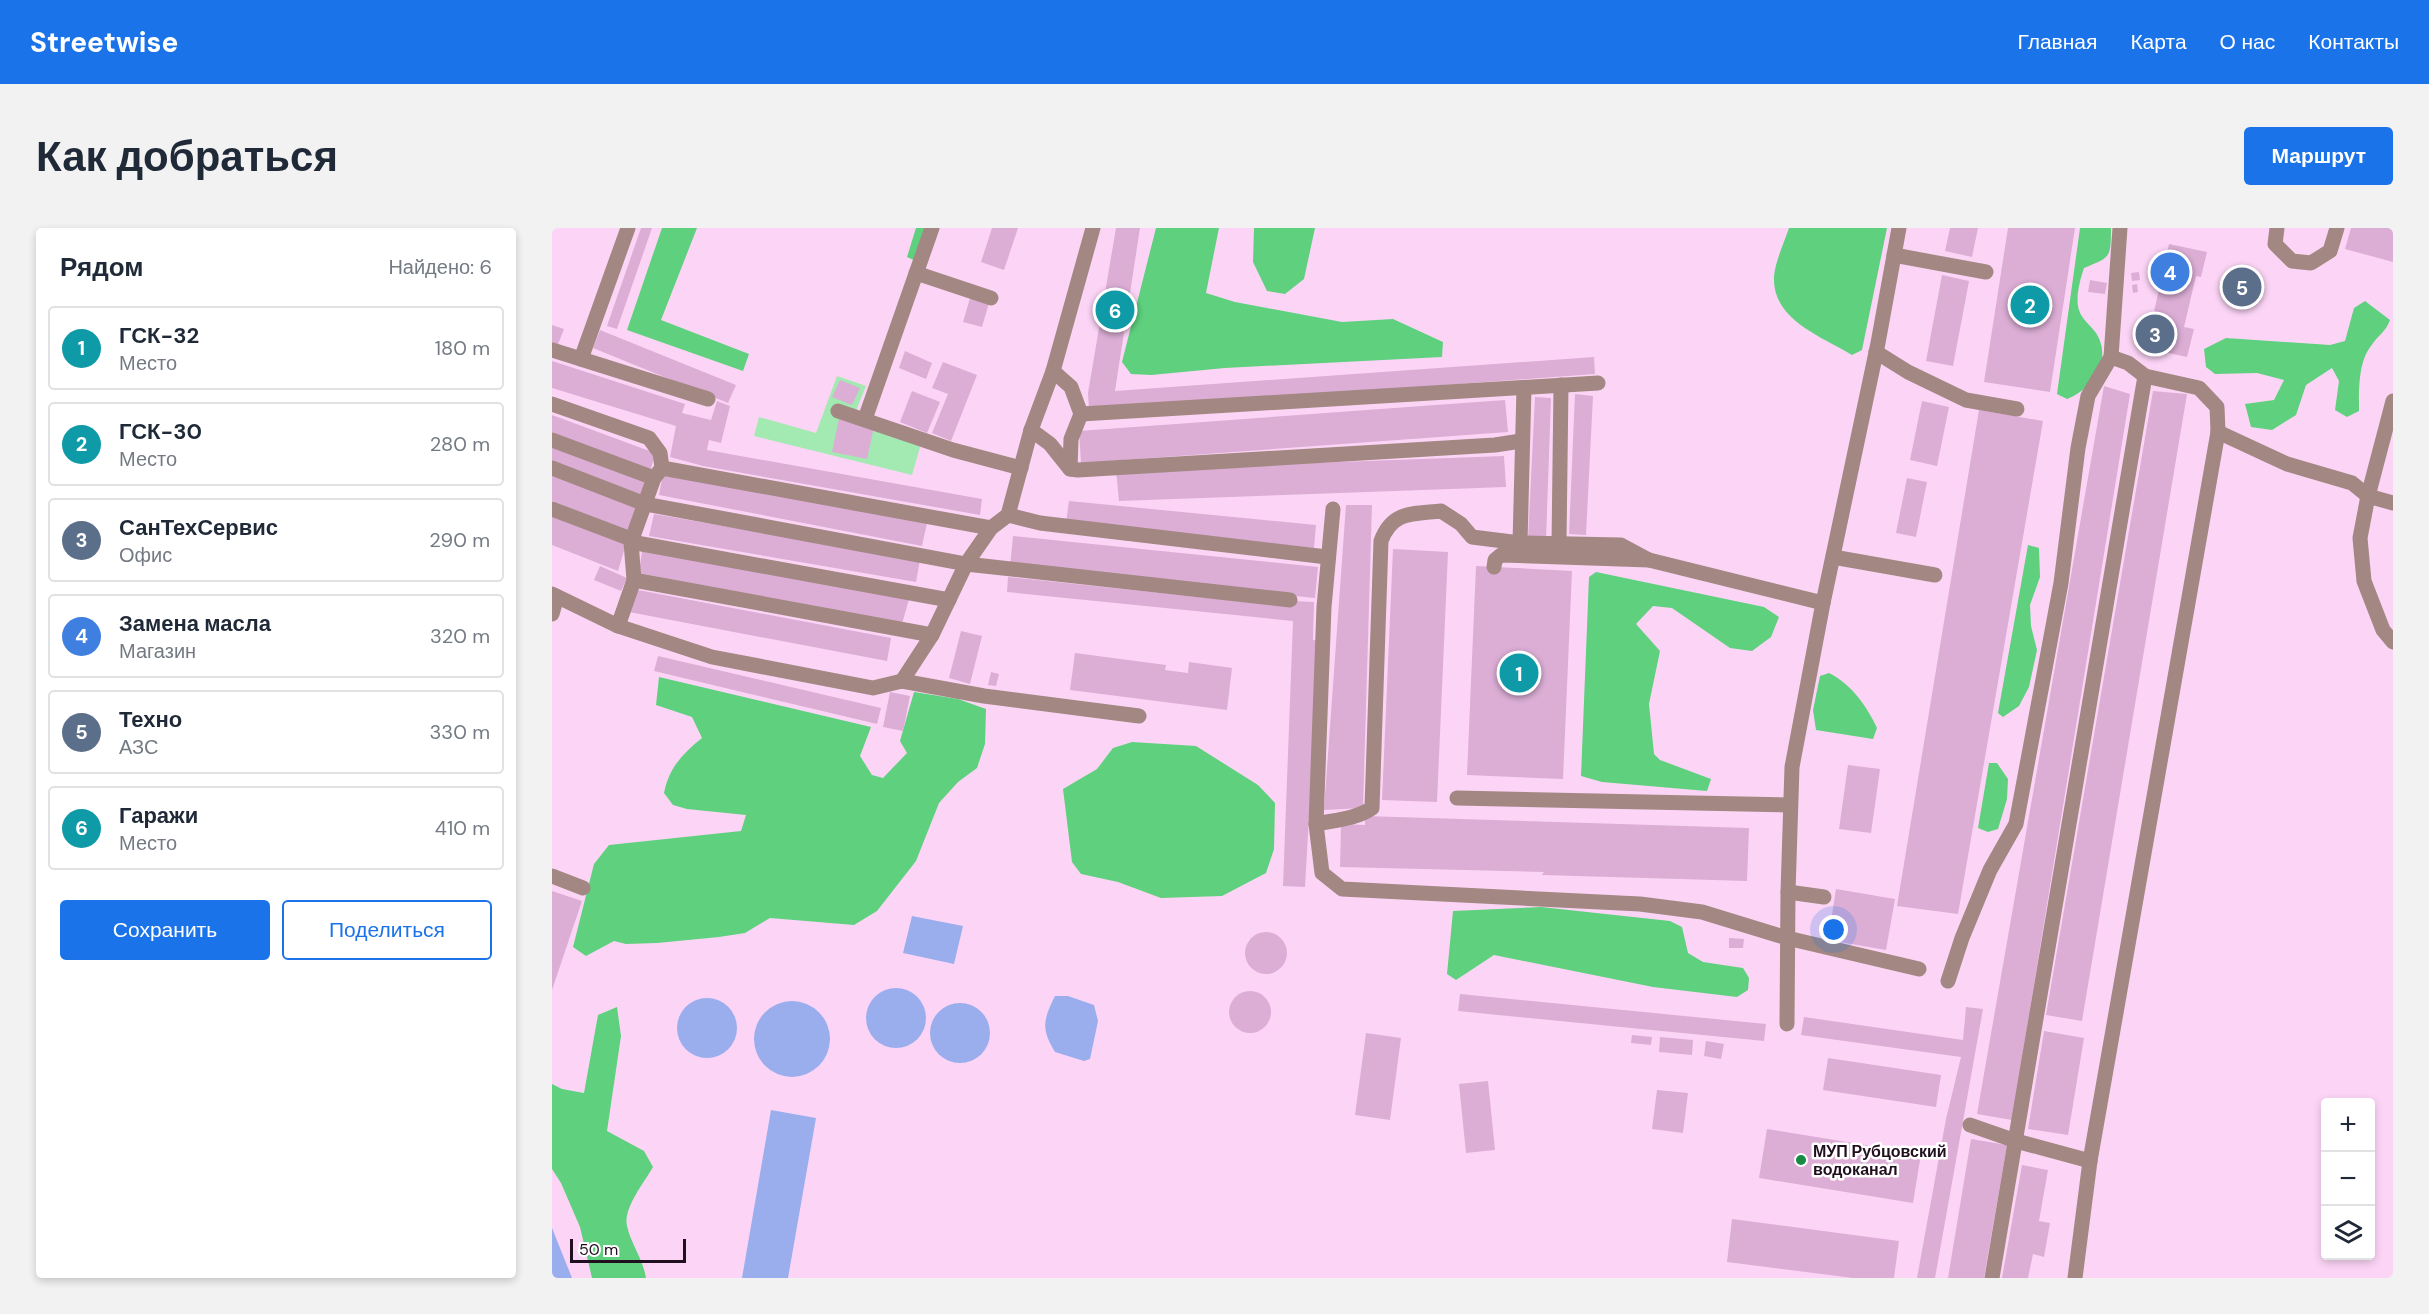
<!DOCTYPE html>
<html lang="ru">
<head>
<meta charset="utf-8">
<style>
  body { margin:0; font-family:"DM Sans",sans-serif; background:#f2f2f3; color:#1f2937 }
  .controls { position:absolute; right:18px; bottom:18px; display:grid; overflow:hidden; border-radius:6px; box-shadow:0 3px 9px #0003 }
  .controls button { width:54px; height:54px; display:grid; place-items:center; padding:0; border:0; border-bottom:2px solid #e0e1e3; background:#fff; color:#1f2937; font:30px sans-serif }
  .scale { position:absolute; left:18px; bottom:15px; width:116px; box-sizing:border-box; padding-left:6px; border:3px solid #200f1e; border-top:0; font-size:16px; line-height:21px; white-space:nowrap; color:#200f1e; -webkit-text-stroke:4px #fff; paint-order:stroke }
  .you { position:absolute; left:1282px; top:702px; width:21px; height:21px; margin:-15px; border:4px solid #fff; border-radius:50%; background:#1a73e8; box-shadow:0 0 0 9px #1a73e833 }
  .badge { display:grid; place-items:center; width:39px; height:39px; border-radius:50%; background:#1a73e8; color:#fff; font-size:20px; font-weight:700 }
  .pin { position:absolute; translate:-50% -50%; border:3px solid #fff; box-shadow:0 2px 6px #0006 }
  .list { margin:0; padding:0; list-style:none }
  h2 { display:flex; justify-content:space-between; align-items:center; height:78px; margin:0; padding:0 24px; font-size:26px }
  h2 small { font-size:20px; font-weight:400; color:#747a83 }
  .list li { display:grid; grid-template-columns:39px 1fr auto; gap:18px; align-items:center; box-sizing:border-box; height:84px; margin:0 12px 12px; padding:0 12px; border:2px solid #e0e1e3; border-radius:6px }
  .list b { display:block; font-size:22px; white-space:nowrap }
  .list p { margin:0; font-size:20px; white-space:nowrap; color:#747a83 }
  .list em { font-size:20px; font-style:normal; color:#747a83 }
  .actions { display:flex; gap:12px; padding:18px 24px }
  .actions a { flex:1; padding:14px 0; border:2px solid #1a73e8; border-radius:6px; text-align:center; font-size:21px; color:#1a73e8 }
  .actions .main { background:#1a73e8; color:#fff }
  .icon { flex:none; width:33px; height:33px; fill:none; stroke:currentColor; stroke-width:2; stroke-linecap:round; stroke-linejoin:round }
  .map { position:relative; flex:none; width:1841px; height:1050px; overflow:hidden; border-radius:6px }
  header { display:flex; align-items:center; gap:36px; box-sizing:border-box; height:84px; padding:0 30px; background:#1a73e8; color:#fff }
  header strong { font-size:28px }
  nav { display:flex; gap:33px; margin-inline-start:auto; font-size:21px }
  .intro { display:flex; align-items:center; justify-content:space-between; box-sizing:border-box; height:144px; padding:0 36px }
  h1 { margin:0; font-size:42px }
  .button { padding:15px 27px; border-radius:6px; background:#1a73e8; color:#fff; font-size:21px; font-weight:700 }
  main { display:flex; gap:36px; padding:0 36px }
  aside { flex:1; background:#fff; border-radius:6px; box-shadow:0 3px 9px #0003 }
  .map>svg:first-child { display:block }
</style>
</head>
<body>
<header>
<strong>Streetwise</strong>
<nav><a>Главная</a><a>Карта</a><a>О нас</a><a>Контакты</a></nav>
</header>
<div class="intro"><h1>Как добраться</h1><a class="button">Маршрут</a></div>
<main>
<aside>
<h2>Рядом<small>Найдено: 6</small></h2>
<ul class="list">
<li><span class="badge" style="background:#0f9aa8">1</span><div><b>ГСК-32</b><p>Место</p></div><em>180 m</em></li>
<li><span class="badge" style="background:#0f9aa8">2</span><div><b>ГСК-30</b><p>Место</p></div><em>280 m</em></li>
<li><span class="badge" style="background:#5c6f8a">3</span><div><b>СанТехСервис</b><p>Офис</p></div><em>290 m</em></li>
<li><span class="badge" style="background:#3f7fe0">4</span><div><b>Замена масла</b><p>Магазин</p></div><em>320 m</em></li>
<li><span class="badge" style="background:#5c6f8a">5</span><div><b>Техно</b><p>АЗС</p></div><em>330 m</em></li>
<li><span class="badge" style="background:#0f9aa8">6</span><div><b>Гаражи</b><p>Место</p></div><em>410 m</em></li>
</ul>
<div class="actions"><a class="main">Сохранить</a><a>Поделиться</a></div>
</aside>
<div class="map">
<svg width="1841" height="1050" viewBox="0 0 1841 1050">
  <rect width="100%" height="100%" fill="#fcd5f6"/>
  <path fill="#a3e9b2" d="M285,148L314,158L301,190L369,216L360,247L202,208L207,189L264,205Z"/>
  <g fill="#5ed07e">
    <path d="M110,0H145L109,92L197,126L191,143L75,102Z"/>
    <path d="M364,0H378L366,34L355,29Z"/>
    <path d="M604,0H667L654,65L683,74L790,94L841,91L891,114L890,129L673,140L599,147L579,146L570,134Z"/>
    <path d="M702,0H763L752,51L733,66L715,63L701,34Z"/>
    <path d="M1237,0H1335L1310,122L1300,127C1271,109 1220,92 1222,49C1223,34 1232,15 1237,0Z"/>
    <path d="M1528,0H1559C1559,31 1558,29 1532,40C1528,52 1523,70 1527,82C1529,90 1539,98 1544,105C1561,131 1541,161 1515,171L1505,166Z"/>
    <path d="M1813,73L1838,92C1834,104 1826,107 1819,118C1806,134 1807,163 1807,183L1795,189L1783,182L1787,153L1780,140L1754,157L1744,187L1720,202L1699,199L1693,176L1722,172L1732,152L1705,145L1663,146L1654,139L1652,121L1674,110L1778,117L1793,113L1802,80Z"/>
    <path d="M1476,317L1487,320L1488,349L1478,377L1479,398L1485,422L1477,459L1467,478L1451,489L1446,485Z"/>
    <path d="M1044,344L1212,379L1227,389L1219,409L1200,423L1178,420L1120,380L1101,378L1084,396L1108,423L1097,476L1102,526L1108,532L1159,551L1155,563L1050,554L1029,548L1037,349Z"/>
    <path d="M1277,445C1300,457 1314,477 1325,500L1321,511L1264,502L1261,482L1268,448Z"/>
    <path d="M107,449L319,499L308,528L320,547L331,550L355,525L348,513L362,464L406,471L434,481L433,516L425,540L406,554L387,575L364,633L325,683L302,697L218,690L193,705L167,709L105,715L74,716L62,713L34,728L21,719L42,636L57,617L189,603L194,587L135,581L121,577L112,565C117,540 130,526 150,510L140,489L104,477Z"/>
    <path d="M580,514L644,518L706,557L723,575L722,621L714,645L670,668L609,670L566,654L529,646L520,634L511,561L545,541L561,520Z"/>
    <path d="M1437,535H1445L1456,551L1455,571L1446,601L1436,604L1426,600Z"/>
    <path d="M989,679L1118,693L1130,699L1136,725L1151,734L1191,740L1197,750L1196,762L1185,769L1101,759L942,727L904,752L895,746L901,683Z"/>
    <path d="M65,779L69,808L55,903L92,923L101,939C92,955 71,980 75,998C79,1016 91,1031 94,1050H40L28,999L9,955L0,941V856L10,861L32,865L46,787Z"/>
  </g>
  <g fill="#9aaeed">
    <path d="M360,688L411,698L402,736L351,725Z"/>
    <circle cx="344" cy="790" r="30"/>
    <path d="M503,768H516L542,777L546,793L538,831L532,833L503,824C489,801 491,792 503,768Z"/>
    <circle cx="155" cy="800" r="30"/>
    <circle cx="240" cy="811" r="38"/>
    <circle cx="408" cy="805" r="30"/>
    <path d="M219,882L264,890L236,1050H190Z"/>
    <path d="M0,1000L20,1050H0Z"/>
  </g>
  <g fill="#dcaed6">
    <path d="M89,0H100L65,101L55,98Z"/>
    <path d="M440,0H466L452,42L429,34Z"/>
    <path d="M564,0H588L563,163L1042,129L1043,146L537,183L536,165Z"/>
    <path d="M1398,0H1426L1420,29L1393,23Z"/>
    <path d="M1456,0H1523L1498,164L1432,154Z"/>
    <path d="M1799,0H1841V34L1793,21Z"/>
    <path d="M1617,16L1655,24L1649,49L1644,48L1632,99L1642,101L1635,129L1594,120Z"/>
    <path d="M1587,44L1588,52L1580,53L1579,45Z"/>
    <path d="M1685,46L1692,48L1704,70L1702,76L1677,71Z"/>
    <path d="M1390,47L1417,53L1401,138L1374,133Z"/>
    <path d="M1538,52L1555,55L1553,66L1536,64Z"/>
    <path d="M1585,56L1586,64L1581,65L1580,57Z"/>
    <path d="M418,70L437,75L430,99L411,94Z"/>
    <path d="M0,97L12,101L5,119L0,117Z"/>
    <path d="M48,102L184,157L176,175L41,120Z"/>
    <path d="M353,123L380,135L374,151L347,140Z"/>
    <path d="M0,133L133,176L130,185L159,192L165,173L178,178L169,215L157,212L155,222L430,271L428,287L151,238L118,229L124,198L0,160Z"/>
    <path d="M391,134L425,147L399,213L380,205L396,166L380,160Z"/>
    <path d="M288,152L308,160L300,177L280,169Z"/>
    <path d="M1552,158L1578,166L1460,892L1425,886Z"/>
    <path d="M360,163L388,174L375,205L348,194Z"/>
    <path d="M1601,163L1635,166L1530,793L1494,787Z"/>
    <path d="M1023,166L1041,168L1034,307L1017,306Z"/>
    <path d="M983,169L999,170L994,312L976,311Z"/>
    <path d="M953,172L956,204L529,235L527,203Z"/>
    <path d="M1370,173L1397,179L1385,238L1358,232Z"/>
    <path d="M1427,182L1491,193L1406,686L1345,678Z"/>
    <path d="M0,187L103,225L98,245L0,208Z"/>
    <path d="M287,191L322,199L315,231L280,224Z"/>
    <path d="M0,217L94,253L88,269L0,237Z"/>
    <path d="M952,228L954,259L567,273L564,242Z"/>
    <path d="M0,245L87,278L79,304L0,273Z"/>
    <path d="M111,245L375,295L370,318L107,267Z"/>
    <path d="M1355,250L1375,254L1364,309L1344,305Z"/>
    <path d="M517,273L764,297L762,320L514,295Z"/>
    <path d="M794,277H820L811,580L772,582Z"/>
    <path d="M102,286L368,332L364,354L97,308Z"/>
    <path d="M0,288L74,316L66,343L0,317Z"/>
    <path d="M461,308L766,339L763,370L458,339Z"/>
    <path d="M841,321L896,324L885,574L830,572Z"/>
    <path d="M90,323L357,371L350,396L87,345Z"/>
    <path d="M48,338L75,350L69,363L42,352Z"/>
    <path d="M924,338L1020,343L1011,551L915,547Z"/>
    <path d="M456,349L742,379V373L762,374L761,412L767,413L753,659L731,658L741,393L455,364Z"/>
    <path d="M81,361L339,410L335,433L77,384Z"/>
    <path d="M409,403L430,408L418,456L397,450Z"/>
    <path d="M523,425L614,437L613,442L636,445L637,434L680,440L675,482L518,462Z"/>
    <path d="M106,428L329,480L325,496L102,443Z"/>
    <path d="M439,444L447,446L444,458L436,457Z"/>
    <path d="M338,464L358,468L351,503L331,499Z"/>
    <path d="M1296,537L1328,541L1319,605L1287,601Z"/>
    <path d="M813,588L1197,600L1195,653L990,647L992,644L788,639L789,596L813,597Z"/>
    <path d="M1284,661L1343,671L1334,722L1276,712Z"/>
    <path d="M0,663L30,673L0,762Z"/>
    <circle cx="714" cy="725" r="21"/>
    <path d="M1177,710L1192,711L1191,720H1177Z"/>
    <circle cx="698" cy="784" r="21"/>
    <path d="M908,766L1214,796L1212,813L906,783Z"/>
    <path d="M1414,779L1431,781L1383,1050H1365L1394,891L1409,829L1249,807L1252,789L1411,812Z"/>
    <path d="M1492,803L1532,810L1516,907L1476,901Z"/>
    <path d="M814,805L849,810L838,892L803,887Z"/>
    <path d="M1080,807L1100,809L1099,817L1079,815Z"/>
    <path d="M1108,809L1141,812L1140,827L1107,824Z"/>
    <path d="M1154,813L1172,816L1169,831L1152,828Z"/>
    <path d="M1276,830L1389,847L1384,879L1271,862Z"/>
    <path d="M936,853L943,922L914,925L907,856Z"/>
    <path d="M1105,862L1136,865L1131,905L1100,901Z"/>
    <path d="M1215,901L1369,926L1361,975L1207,950Z"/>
    <path d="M1419,911L1455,917L1432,1050H1396Z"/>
    <path d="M1470,937L1496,942L1487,993L1498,995L1492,1029L1481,1026L1476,1050H1450Z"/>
    <path d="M1180,991L1347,1013L1342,1050H1301L1175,1034Z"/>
  </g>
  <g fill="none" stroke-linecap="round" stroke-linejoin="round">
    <g stroke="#a38782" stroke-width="15">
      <path d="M76,0L29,131L156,171"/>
      <path d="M1568,0L1559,129L1576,135L1593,148L1647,160L1665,179L1666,204L1735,236L1800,255L1816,268L1841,275"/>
      <path d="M1725,0L1723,16L1740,33L1759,35L1778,23L1785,0"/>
      <path d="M1342,27L1434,44"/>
      <path d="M364,45L439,70"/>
      <path d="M0,122L29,131"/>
      <path d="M1324,124L1356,144L1414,172L1465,181"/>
      <path d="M501,143L519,159L529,186L519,211L518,241"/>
      <path d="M1841,173L1816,268L1808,310L1812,353L1831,402L1841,414"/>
      <path d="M0,176L97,210L108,225L110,240L102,250L79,314L82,352L66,398"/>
      <path d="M286,183L401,222L469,240"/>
      <path d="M529,186L1046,155"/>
      <path d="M313,191L380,0"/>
      <path d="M479,202L498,216L518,241L526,242L943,217L969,213"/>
      <path d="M0,212L102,250"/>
      <path d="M0,240L93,276L414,336L738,372"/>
      <path d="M110,240L439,300"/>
      <path d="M0,281L79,311"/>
      <path d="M781,281L772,379L764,596L770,645L790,661L1088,676L1150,684L1235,710L1367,741"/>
      <path d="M456,287L488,295L775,329"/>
      <path d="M79,314L397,372"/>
      <path d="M968,315L972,160"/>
      <path d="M1007,316L1009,157"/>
      <path d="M1281,329L1383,347"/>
      <path d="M942,339L943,332L949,327L1097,332L1271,375"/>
      <path d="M82,352L380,407"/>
      <path d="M0,366L66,398L160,429L321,460L350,453L380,407L414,336L439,300L456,287L479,202L501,143L541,0"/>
      <path d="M0,386L5,369"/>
      <path d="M350,453L432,468L587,488"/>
      <path d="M905,570L1238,577"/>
      <path d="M764,596C783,592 804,591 820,580L829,313C840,283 860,286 889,283L909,296L920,309L968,315L1069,317L1097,332"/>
      <path d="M0,648L31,660"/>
      <path d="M1236,664L1272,669"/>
      <path d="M1396,753L1410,710L1438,642L1464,596L1509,355L1526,220L1536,168L1559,129"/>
      <path d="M1235,796L1236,664L1240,539L1271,375L1326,115L1347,0"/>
      <path d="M1418,897L1464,913L1538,933"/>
      <path d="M1440,1050L1593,148"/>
      <path d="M1523,1050L1538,933L1666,204"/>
    </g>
  </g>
  <circle fill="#168a43" stroke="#fff" stroke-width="2" cx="1249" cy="932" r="6"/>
  <g text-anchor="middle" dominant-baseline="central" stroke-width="5" stroke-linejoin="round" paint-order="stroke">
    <g font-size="16" font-weight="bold" fill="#200f1e" stroke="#fff" text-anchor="start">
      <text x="1261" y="923">МУП Рубцовский<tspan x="1261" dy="18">водоканал</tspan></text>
    </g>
  </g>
</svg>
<div class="controls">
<button>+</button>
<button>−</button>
<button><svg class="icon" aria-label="layers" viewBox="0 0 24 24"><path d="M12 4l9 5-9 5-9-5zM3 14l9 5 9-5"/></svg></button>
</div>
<div class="scale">50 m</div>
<div class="you"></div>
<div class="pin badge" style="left:967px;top:445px;background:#0f9aa8">1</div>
<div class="pin badge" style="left:1478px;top:77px;background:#0f9aa8">2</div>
<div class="pin badge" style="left:1603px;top:106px;background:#5c6f8a">3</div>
<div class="pin badge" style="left:1618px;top:44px;background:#3f7fe0">4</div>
<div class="pin badge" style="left:1690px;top:59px;background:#5c6f8a">5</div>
<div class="pin badge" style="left:563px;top:82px;background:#0f9aa8">6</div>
</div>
</main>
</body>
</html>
